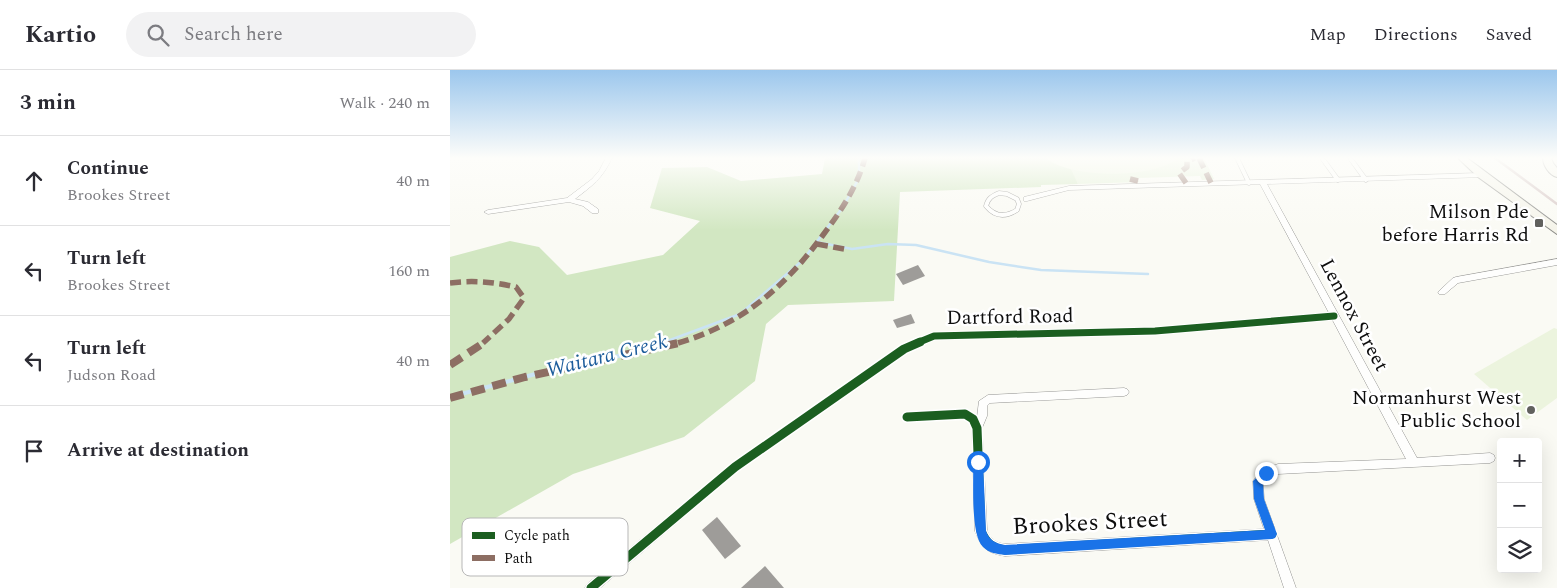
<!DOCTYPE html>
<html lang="en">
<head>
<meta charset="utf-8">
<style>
  body { margin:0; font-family:Spectral,serif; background:#f2f2f3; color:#2b2b33 }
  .controls { position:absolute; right:15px; bottom:15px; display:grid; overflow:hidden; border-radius:5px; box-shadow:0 5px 20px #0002 }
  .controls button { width:45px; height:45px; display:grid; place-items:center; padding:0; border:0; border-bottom:1px solid #e1e1e2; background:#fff; color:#2b2b33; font:25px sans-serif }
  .stop { position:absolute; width:15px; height:15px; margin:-11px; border:4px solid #1a73e8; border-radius:50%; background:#fff }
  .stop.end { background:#1a73e8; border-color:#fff; box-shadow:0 1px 5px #0008 }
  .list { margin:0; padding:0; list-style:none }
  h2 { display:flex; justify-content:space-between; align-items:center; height:65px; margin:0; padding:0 20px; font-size:21px }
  h2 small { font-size:16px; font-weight:400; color:#7c7c81 }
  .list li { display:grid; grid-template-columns:32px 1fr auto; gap:15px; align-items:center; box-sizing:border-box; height:90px; padding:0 20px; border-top:1px solid #e1e1e2 }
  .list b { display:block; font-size:19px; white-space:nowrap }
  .list p { margin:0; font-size:16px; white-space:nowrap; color:#7c7c81 }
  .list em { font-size:16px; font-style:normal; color:#7c7c81 }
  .icon { flex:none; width:28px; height:28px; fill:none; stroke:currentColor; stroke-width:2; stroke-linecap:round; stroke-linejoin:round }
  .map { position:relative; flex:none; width:1107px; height:518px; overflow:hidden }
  header { display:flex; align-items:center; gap:30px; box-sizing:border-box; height:70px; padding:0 25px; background:#fff; border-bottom:1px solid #e1e1e2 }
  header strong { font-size:24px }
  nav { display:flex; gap:28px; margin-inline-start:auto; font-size:18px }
  .search { width:350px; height:45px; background:#f2f2f3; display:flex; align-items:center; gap:12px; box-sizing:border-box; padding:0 18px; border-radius:28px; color:#7c7c81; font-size:19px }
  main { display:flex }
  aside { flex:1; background:#fff }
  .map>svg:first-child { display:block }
</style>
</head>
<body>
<header>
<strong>Kartio</strong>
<div class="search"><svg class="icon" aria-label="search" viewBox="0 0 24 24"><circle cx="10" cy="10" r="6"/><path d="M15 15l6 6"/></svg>Search here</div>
<nav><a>Map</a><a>Directions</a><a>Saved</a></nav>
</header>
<main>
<aside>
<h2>3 min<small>Walk · 240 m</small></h2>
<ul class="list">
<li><svg class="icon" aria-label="ahead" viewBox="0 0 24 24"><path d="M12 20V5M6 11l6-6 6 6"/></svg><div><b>Continue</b><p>Brookes Street</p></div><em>40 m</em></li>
<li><svg class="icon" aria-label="left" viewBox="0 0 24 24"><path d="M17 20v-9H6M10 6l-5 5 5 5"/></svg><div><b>Turn left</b><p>Brookes Street</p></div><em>160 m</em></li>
<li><svg class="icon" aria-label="left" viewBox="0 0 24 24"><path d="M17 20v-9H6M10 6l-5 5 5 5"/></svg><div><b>Turn left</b><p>Judson Road</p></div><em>40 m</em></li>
<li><svg class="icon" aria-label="arrive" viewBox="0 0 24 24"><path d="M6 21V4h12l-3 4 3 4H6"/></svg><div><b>Arrive at destination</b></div></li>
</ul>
</aside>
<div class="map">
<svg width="1107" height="518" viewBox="0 0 1107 518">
  <rect width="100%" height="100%" fill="#fafaf4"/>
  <path fill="#e2f0d4" d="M596,88H754L764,109L752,110L750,106L687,108L689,112L628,114L621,100Z"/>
  <path fill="#d2e7c2" d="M375,88H597L621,99L628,114L591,115V117L450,122L444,231L338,235L316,254L305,311L234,367L123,404L0,474V187L60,171L89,177L117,205L213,185L250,151L200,138L212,98L257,97L291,111L372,104Z"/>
  <g fill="#ecf4de">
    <path d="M596,88H728C705,109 620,109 596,88Z"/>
    <path d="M1104,258L1107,259V328L1077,350L1024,304Z"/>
  </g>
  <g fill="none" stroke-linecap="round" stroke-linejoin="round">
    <g stroke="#cae3f4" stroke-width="2.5">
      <path d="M367,172L402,179L438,174L466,175L539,192L591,200L698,204"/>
      <path d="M212,273L290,244L353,190L393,137L409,108V88"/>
    </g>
    <path stroke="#cae3f4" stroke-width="4" d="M0,327L93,302L192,281L216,272"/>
  </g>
  <g fill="#9e9c99">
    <path d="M468,195L475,206L453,215L446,204Z"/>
    <path d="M461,244L465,253L447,258L443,250Z"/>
    <path d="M267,447L291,476L275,489L252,460Z"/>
    <path d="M315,496L334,518H291Z"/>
  </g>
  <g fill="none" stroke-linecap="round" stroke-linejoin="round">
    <g stroke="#949492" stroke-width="5">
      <g id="lane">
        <path d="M787,88L799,113"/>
        <path d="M872,88L888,110"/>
        <path d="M900,88L916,110"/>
        <path d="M549,123L557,124L567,129L569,134L567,140C556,147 545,147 536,136C538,128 542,126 549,123Z"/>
      </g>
    </g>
    <g stroke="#949492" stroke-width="1">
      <g id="street">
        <path d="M156,88H162C152,109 143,115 125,129L138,132L148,139V143H142L133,136L119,132L38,144L34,142L38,140L117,128L142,109L149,101Z"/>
        <path d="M1032,103L1035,105L1034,107L817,114L967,388L1040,383L1044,385L1045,388L1044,391L1040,393L828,404L819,407L813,413L814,429L846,518H834L818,470L555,486C537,483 532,478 525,461L522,358L519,352L514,348L457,351L454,350L452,347L454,344L457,343L515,340L527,347L529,331L538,325L674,318L677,319L679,322L677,325L674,326L540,333L537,336V346L532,358L537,461C541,470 546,473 555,474L814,459L804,429L803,411L812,400L828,394L956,389L882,249L705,264L485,269L457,282L289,400L150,518H135L137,514L281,394L451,276L481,264L705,258L879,243L810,114L619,120L577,131H574V127L619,116Z"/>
        <path d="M1107,189V195L1008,213L995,224H989L988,222L1003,208L1006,207Z"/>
      </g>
    </g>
    <g stroke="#8b8b88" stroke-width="2">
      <g id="secondary">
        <path d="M1008,88H1017L1107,155V164L1028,107Z"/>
        <path d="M1093,88H1101L1103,93L1107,98V107C1099,105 1093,95 1093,88Z"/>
      </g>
    </g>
    <use href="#lane" stroke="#fefefd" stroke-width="4"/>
    <use href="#street" fill="#fefefd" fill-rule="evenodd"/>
    <use href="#secondary" fill="#f5f4ea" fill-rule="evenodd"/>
    <path stroke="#d6c6c5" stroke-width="2.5" d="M1045,88L1107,134"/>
    <g stroke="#8d6e63" stroke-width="5.5" stroke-dasharray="11 5.5" stroke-linecap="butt">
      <path d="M749,88L762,115"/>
      <path d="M680,109L688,111"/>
      <path d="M736,113L729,103L737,97V91L745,88"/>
      <path d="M367,174L399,180"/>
      <path d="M0,213C23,210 44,212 66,217L74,228L59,249L33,273"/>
      <path d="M228,273C292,254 334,218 373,165C391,141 407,117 415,88"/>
    </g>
    <g stroke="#8d6e63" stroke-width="8" stroke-dasharray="14 8" stroke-linecap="butt">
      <path d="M0,295L35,272"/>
      <path d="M0,328L75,307L233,272"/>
    </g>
    <g stroke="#fff" stroke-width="9">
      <path id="cycleway-far1" d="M467,273L484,266L705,261L884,246"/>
    </g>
    <g stroke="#fff" stroke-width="12">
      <g id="cycleway">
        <path d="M457,347L515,344L523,349L527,358L531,461C536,473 542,478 555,480L822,464"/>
        <path d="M141,518L285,397L454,279L470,272"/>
      </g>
    </g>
    <use href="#cycleway-far1" stroke="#1b5e20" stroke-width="7"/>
    <use href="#cycleway" stroke="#1b5e20" stroke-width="9"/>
  </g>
  <linearGradient id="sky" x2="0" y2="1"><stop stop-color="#9cc7ed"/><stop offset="0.55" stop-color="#fdfdfa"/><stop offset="1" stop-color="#fdfdfa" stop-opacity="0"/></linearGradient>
  <rect width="1107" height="160" fill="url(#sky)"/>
  <path fill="#1a73e8" d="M528,387L533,392L536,461C540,471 545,473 555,475L815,460L804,429L803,411L816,398L821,403L813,413L814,429L827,464L825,468L822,469L555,485C547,484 539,483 533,477C520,465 524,410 523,392Z"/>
  <g fill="#61615e" stroke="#fff" stroke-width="2">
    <rect x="1084" y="148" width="10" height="10" rx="2.5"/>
    <circle cx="1081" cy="340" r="5"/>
  </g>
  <g text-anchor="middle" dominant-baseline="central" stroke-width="5" stroke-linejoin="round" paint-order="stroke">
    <g font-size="20" fill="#0e0e0e" stroke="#fff" text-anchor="end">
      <text x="1079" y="142">Milson Pde<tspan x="1079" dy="23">before Harris Rd</tspan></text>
      <text x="1071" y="328">Normanhurst West<tspan x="1071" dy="23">Public School</tspan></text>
    </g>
    <g font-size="20" fill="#0e0e0e" stroke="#fff">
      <text transform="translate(904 245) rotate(62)">Lennox Street</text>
      <text transform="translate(560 247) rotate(-1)">Dartford Road</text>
    </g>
    <g font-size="21" font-style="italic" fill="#1c5c9b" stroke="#fff">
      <text transform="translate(157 286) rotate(-14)">Waitara Creek</text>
    </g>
    <g font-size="24" fill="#0e0e0e" stroke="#fff">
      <text transform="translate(640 453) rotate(-3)">Brookes Street</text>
    </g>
  </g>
  <rect x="12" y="448" width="166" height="58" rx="8" fill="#fff" stroke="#b7b7b7" stroke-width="1"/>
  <rect x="22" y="462" width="23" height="7" fill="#1b5e20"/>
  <rect x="22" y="485" width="23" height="6" fill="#8d6e63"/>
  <g font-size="14" fill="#0e0e0e">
    <text x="54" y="470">Cycle path</text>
    <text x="54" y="493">Path</text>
  </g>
</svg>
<div class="controls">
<button>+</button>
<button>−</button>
<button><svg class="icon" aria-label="layers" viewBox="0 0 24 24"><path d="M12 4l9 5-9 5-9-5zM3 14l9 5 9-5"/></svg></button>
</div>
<div class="stop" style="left:528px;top:392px"></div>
<div class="stop end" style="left:816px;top:403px"></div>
</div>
</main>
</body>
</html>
